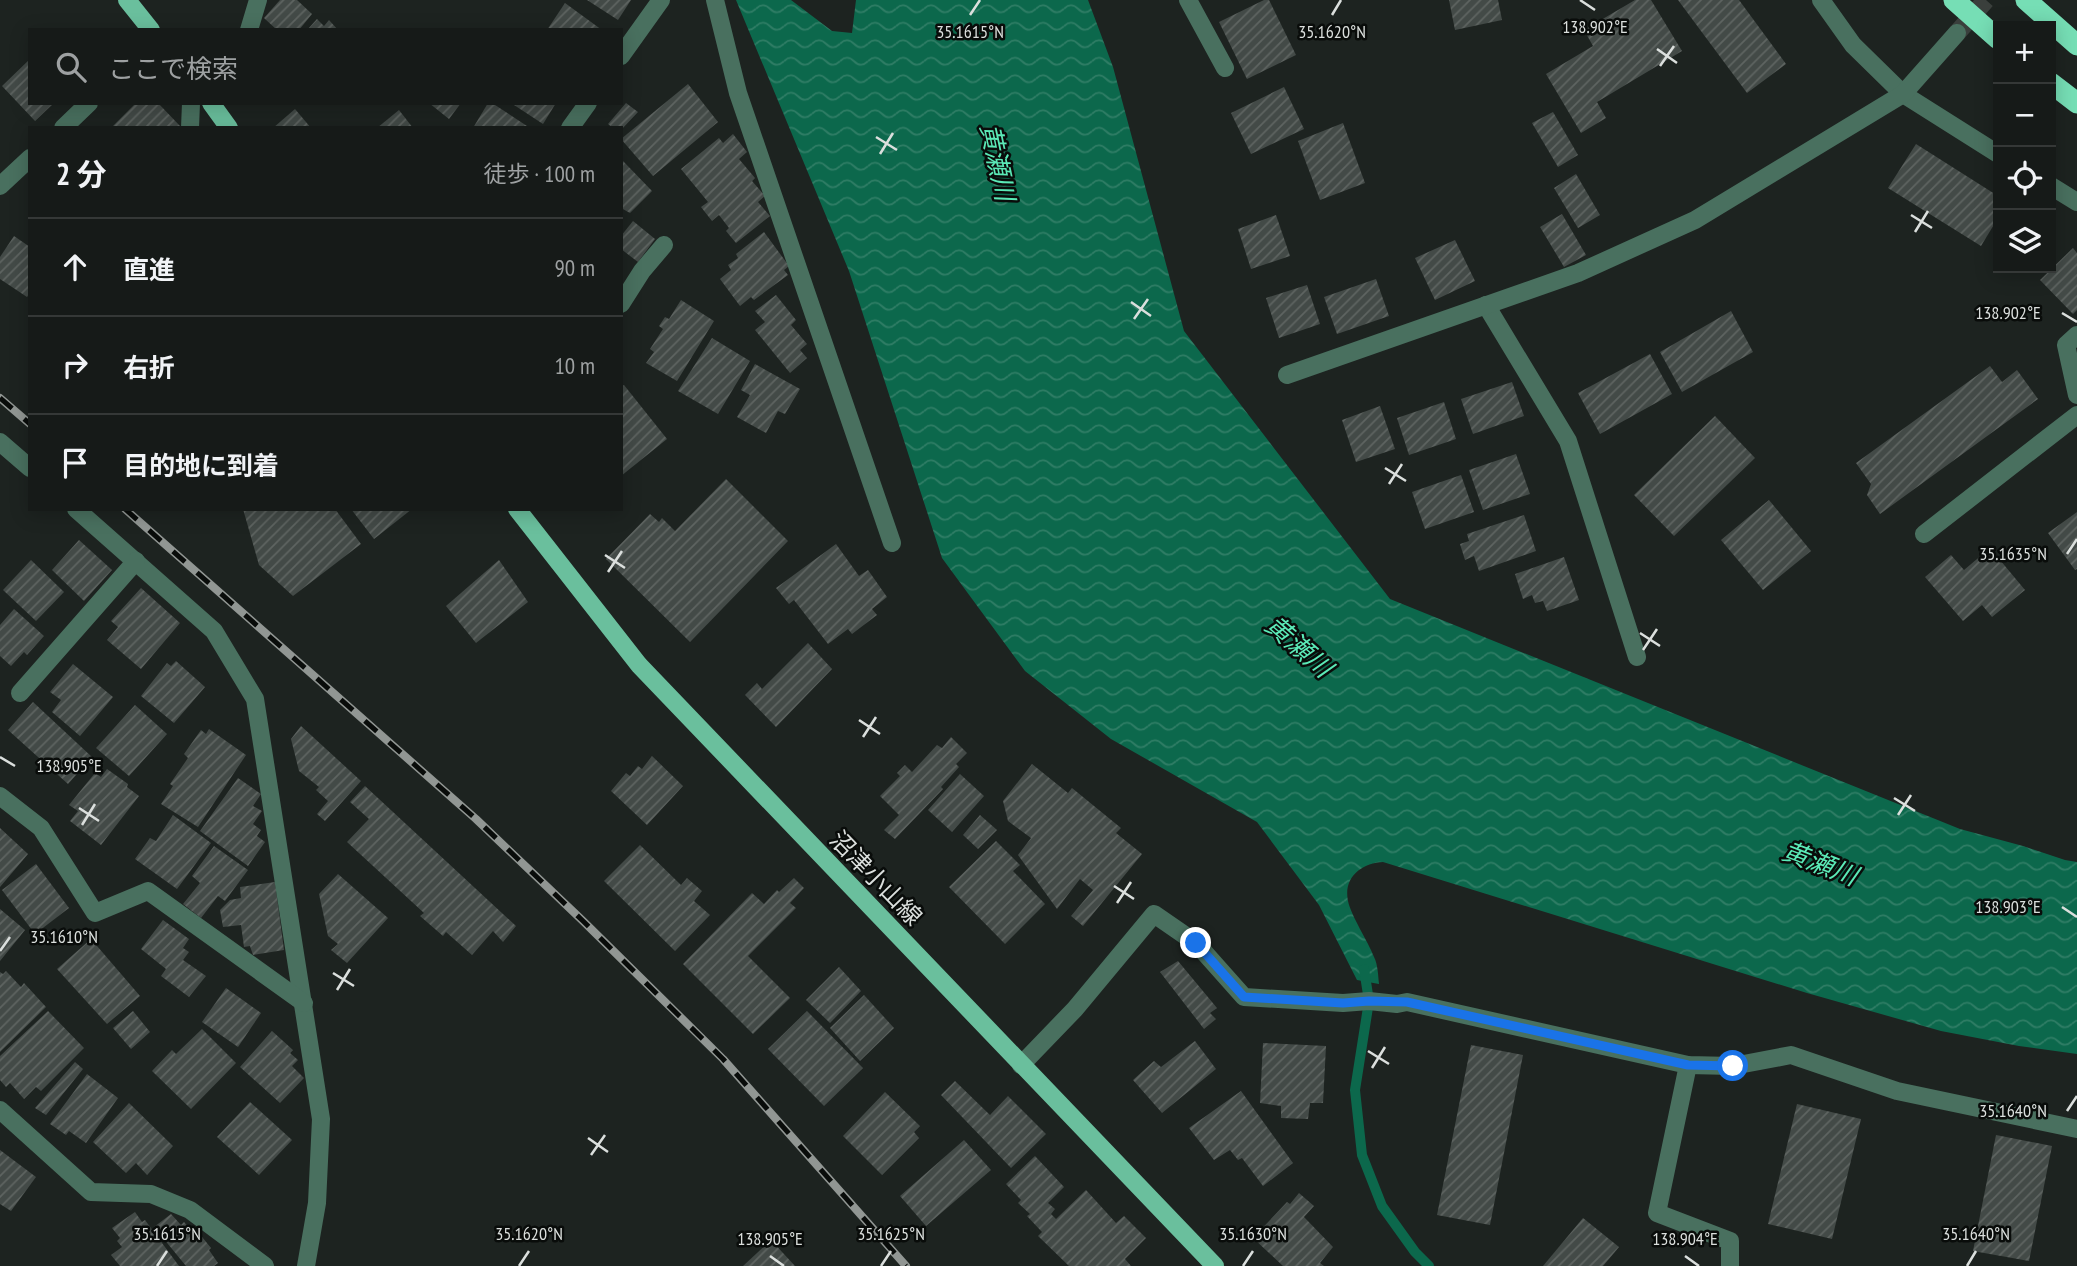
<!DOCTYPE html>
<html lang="ja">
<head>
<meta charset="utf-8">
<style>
  body { margin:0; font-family:"PT Sans Narrow","Noto Sans JP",sans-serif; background:#1f2321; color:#f1f3f6 }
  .controls { position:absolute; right:21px; top:21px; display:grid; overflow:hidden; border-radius:0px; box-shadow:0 4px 18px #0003 }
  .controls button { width:63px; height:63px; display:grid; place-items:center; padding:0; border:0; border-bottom:2px solid #353837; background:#161a18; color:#f1f3f6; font:35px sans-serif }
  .stop { position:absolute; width:21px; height:21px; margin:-16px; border:5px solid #1a73e8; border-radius:50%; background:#fff }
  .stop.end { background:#1a73e8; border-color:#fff; box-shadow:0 2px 7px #0008 }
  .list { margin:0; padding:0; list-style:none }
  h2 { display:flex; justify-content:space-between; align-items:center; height:91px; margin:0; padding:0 28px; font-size:30px }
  h2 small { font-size:23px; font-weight:400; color:#9ea1a2 }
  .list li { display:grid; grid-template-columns:46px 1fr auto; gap:21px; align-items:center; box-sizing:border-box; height:98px; padding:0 28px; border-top:2px solid #353837 }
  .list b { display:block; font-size:26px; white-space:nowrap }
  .list em { font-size:23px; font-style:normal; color:#9ea1a2 }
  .icon { flex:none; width:38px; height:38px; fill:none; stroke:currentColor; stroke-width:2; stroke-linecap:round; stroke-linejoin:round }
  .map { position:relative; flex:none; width:2077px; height:1266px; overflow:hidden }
  .search { position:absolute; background:#161a18; box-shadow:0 4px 18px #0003; left:28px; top:28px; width:595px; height:77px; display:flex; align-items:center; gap:18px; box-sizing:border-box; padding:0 24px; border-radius:0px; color:#9ea1a2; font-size:26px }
  .panel { position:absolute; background:#161a18; box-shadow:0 4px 18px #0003; left:28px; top:126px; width:595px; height:385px; border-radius:0px }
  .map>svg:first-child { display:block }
</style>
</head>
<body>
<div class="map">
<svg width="2077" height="1266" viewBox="0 0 2077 1266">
  <defs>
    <pattern id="water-waves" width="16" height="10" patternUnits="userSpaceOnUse" patternTransform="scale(1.75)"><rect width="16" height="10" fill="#0c684c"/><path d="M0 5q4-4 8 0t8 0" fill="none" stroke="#2f7d65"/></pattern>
    <pattern id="building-hatch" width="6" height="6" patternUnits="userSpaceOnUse" patternTransform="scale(1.75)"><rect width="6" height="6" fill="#434a47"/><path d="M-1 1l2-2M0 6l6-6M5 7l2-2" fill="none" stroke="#5e6461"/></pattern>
  </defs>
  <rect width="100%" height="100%" fill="#1d2320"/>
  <path fill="url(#water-waves)" d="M736,0H791L832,31L852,33L856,0H1088L1113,67L1184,331L1390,599L1960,829L2023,846L2065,860L2077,862V1054L2019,1046L1941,1031L1807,993L1383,862C1362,863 1343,877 1348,901C1351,916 1368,941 1374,957C1378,965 1378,975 1379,984L1357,980L1319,905L1257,822L1111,739L1025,671L942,558L849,271Z"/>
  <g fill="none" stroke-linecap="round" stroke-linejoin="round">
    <path stroke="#0c684c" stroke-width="10" d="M1364,969L1369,1001L1355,1090L1362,1155L1382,1206L1415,1252L1429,1266"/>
  </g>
  <g fill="url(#building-hatch)">
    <path d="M280,0H297L312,14L299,30H277L264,18Z"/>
    <path d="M587,0H631L618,20Z"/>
    <path d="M1264,0H1269L1296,55L1247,79L1219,22Z"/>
    <path d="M1449,0H1498L1502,20L1455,30Z"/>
    <path d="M1635,0H1651L1682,51L1597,102L1606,118L1581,133L1546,74L1593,46L1584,30Z"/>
    <path d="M1678,0H1739L1786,64L1747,93Z"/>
    <path d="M565,3L602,30H547Z"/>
    <path d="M317,19L324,26L329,20L338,30H307Z"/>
    <path d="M30,59V103H54L35,121L2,86Z"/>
    <path d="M688,84L718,122L653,176L621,139Z"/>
    <path d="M1284,87L1304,129L1251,154L1231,113Z"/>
    <path d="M136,103H158L180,126L179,128H111Z"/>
    <path d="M429,103H461L449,119Z"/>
    <path d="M488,103H492L530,128H473Z"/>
    <path d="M511,103H556L543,124Z"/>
    <path d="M626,103L638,112L621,130V128H613L608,124Z"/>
    <path d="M295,109L311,128H273Z"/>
    <path d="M399,110L413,128H377Z"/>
    <path d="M1553,112L1578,155L1558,167L1532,123Z"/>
    <path d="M1343,123L1365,183L1320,200L1298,141Z"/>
    <path d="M733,134L747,152L739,159L755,178L752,181L765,196L758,202L770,216L736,243L726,231L729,228L719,215L712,221L701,207L708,202L681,169L719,138L723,143Z"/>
    <path d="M1916,144L1998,196V218L1981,246L1888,188Z"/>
    <path d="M623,161L652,191L630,213L621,208V163Z"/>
    <path d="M1576,174L1600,215L1578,228L1554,188Z"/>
    <path d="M1562,214L1586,255L1564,267L1540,227Z"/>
    <path d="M1276,215L1290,256L1251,269L1238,229Z"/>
    <path d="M633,221L655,239L638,262L621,249V236Z"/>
    <path d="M764,232L789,266L784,270L788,275L754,300L751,297L740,306L720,279L731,270L728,265L738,258L736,254Z"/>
    <path d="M14,236L30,247V292L27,297L0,279V257Z"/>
    <path d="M1455,240L1475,281L1435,300L1415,258Z"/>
    <path d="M2073,248L2077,253V310L2073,314L2040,280Z"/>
    <path d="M1376,279L1389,316L1337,334L1324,297Z"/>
    <path d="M1307,285L1320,324L1279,338L1266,298Z"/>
    <path d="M776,295L796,320L791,325L807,344L800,350L807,358L790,373L755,330L765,322L755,311Z"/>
    <path d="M681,300L714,321L677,381L646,363L654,352L650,349L663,329L659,326L665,317L669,319Z"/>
    <path d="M1731,311L1753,352L1682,392L1660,352Z"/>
    <path d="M712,338L750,361L718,414L678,391Z"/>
    <path d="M1650,354L1672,394L1600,434L1578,393Z"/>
    <path d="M755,364L800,389L785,414L778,411L766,433L737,417L750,395L741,390Z"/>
    <path d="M1990,366L2002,382L2017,370L2038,399L1880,514L1867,495L1871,484L1856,463Z"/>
    <path d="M1512,382L1524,416L1473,434L1461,399Z"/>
    <path d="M624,385L667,439L621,476V387Z"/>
    <path d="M1444,402L1456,439L1409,455L1397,418Z"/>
    <path d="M1380,406L1395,449L1356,462L1342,420Z"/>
    <path d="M1715,416L1755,458L1674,536L1634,495Z"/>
    <path d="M1516,454L1530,494L1483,510L1469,470Z"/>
    <path d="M1461,475L1474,512L1425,529L1412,492Z"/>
    <path d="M726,479L788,541L690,642L606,559L650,514L659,522L662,518L675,531Z"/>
    <path d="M1769,500L1811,551L1763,590L1721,540Z"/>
    <path d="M243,509H335L361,544L293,596L259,565Z"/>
    <path d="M351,509H412L374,539Z"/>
    <path d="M2077,512V569L2075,570L2048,533Z"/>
    <path d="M1524,515L1536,551L1479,571L1474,556L1465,560L1460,544L1469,541L1467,534Z"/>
    <path d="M79,540L112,570L84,601L52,570Z"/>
    <path d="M836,544L859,576L868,570L887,597L872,609L877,615L852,634L848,629L828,644L794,600L789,604L776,588Z"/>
    <path d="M1990,548L2025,590L1992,617L1982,605L1963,621L1925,577L1951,555L1964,570Z"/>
    <path d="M1564,557L1579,600L1547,611L1543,601L1535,603L1532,595L1523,599L1515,574Z"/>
    <path d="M31,560L64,592L36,621L3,590Z"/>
    <path d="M499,560L528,602L476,643L446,606Z"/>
    <path d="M141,588L180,623L141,669L107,640L118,627L111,621Z"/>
    <path d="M14,609L44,636L27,655L24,652L11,666L0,656V625Z"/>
    <path d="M808,643L832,669L776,727L745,695L757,683L762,689Z"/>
    <path d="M176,661L205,687L174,723L141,696L167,663L171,666Z"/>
    <path d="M73,664L113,697L80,736L52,712L61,700L50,692Z"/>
    <path d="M33,702L92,757L68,784L8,730Z"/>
    <path d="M135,705L167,734L129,776L96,748Z"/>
    <path d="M301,726L361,781L325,821L317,814L328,801L316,790L319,787L299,771L291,739Z"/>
    <path d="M209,729L246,755L198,827L161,804L173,786L170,784L188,758L184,754L201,730L206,734Z"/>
    <path d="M951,737L967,753L956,764L959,767L941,787L943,789L895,839L884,830L899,815L880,796L900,776L897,773L905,765L912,772L937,745L942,748Z"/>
    <path d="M652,756L683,786L647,825L611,791L626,773L630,776L638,766L642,769Z"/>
    <path d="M1032,764L1068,793L1072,788L1121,828L1116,833L1142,854L1083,926L1071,916L1093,890L1080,879L1057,909L1018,855L1031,838L1008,821L1003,801Z"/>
    <path d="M107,769L128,784L127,787L139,796L101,845L70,821L78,811L69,805L95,773L101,777Z"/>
    <path d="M960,774L984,796L952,832L928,810Z"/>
    <path d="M238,778L261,794L253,806L262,811L253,824L261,830L257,836L265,842L248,866L200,831Z"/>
    <path d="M365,786L516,926L503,942L493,931L472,955L446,932L443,936L420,916L424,913L347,842L369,819L350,802Z"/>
    <path d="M173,815L211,843L177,889L135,859L150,838L156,841Z"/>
    <path d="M980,815L997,830L978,849L963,835Z"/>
    <path d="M0,828L28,854L0,887Z"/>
    <path d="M996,841L1020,865L1013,871L1045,904L1005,944L949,887Z"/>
    <path d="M640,845L681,885L687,878L702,891L694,901L710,915L675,951L604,881Z"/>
    <path d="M214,846L248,870L225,901L218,896L201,918L183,904L200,883L192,876Z"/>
    <path d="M36,864L69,908L35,934L2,890Z"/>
    <path d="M338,874L388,918L347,963L331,950L338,944L328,936L319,894Z"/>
    <path d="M794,878L804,888L790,903L796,908L748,956L790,998L753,1034L683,964L752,893L764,904L777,890L779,892Z"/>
    <path d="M275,882L284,950L253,955L250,946L244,947L241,925L223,927L220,910L230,900L241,898L240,887Z"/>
    <path d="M0,909L25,930L0,961Z"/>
    <path d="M163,920L189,939L183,948L189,952L183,960L206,976L189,997L161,976L166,969L141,949Z"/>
    <path d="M91,939L140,996L107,1024L57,969Z"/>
    <path d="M1178,961L1217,1008L1210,1013L1216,1019L1204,1029L1160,972Z"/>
    <path d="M839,967L861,991L830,1023L806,1000Z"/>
    <path d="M6,971L21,987L24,983L46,1007L0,1052V972L3,974Z"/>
    <path d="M226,988L261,1013L238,1047L202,1022Z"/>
    <path d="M864,995L894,1028L860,1061L830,1028Z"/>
    <path d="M48,1011L84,1048L41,1091L36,1087L24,1099L10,1083L6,1087L0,1080V1056Z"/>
    <path d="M133,1011L150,1032L131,1049L113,1028Z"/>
    <path d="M807,1011L863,1068L824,1106L768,1049Z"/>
    <path d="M202,1029L236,1063L191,1109L152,1071L172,1050L176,1054Z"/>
    <path d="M272,1031L293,1050L290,1053L298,1060L292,1066L304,1078L280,1103L240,1067Z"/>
    <path d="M1195,1041L1216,1069L1162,1113L1133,1080L1154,1061L1161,1067Z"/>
    <path d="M1263,1043L1326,1046L1323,1103H1310L1308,1119L1281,1118V1106L1260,1103Z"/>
    <path d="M1471,1045L1523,1055L1490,1225L1437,1215Z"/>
    <path d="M75,1062L83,1069L46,1115L35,1108Z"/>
    <path d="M87,1074L118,1098L86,1143L69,1131L66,1135L50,1124Z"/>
    <path d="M955,1081L990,1115L1008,1096L1046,1134L1011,1168L941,1095Z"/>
    <path d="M1241,1091L1293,1163L1263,1186L1242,1158L1238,1160L1230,1150L1214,1160L1189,1128Z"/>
    <path d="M885,1092L920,1126L914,1132L919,1138L882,1175L843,1136Z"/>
    <path d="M250,1102L292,1140L259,1175L217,1137Z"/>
    <path d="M129,1103L173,1146L147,1175L136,1163L126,1173L93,1142Z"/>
    <path d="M1797,1104L1861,1119L1832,1239L1768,1224Z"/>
    <path d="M1996,1135L2052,1146L2029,1261L1973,1251Z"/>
    <path d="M964,1140L991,1170L926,1226L900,1196Z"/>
    <path d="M0,1150L36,1177L11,1211L0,1204Z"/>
    <path d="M1035,1156L1064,1187L1048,1203L1055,1209L1051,1214L1056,1219L1086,1190L1116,1223L1124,1216L1146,1238L1125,1259L1131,1266H1069L1038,1236L1042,1232L1027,1216L1030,1214L1018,1203L1021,1200L1006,1184Z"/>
    <path d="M1299,1193L1314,1206L1304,1217L1333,1247L1320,1263L1324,1266H1283L1253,1238L1287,1202L1290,1204Z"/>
    <path d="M135,1212L142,1222L145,1220L179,1266H120L111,1255L122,1247L117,1241L120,1238L112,1228Z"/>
    <path d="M171,1214L181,1225L184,1222L191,1230L194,1227L211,1248L209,1250L218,1263L214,1266H186L154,1227Z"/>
    <path d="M1583,1218L1619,1247L1603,1266H1543Z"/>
    <path d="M771,1240L795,1266H743Z"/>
  </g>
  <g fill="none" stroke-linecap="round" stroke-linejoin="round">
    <path stroke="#3a3f3c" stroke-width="18" stroke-dasharray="18 9" stroke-linecap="butt" d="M1957,33L1986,0"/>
    <g stroke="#49705f" stroke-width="18">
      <path d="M715,0L738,93L892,543"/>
      <path d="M1188,0L1225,68"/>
      <path d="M1821,0L1853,45L1903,94L1998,154"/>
      <path d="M249,30L258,0"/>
      <path d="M621,56L661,0"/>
      <path d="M63,128L89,103"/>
      <path d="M190,128L191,103"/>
      <path d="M570,128L588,103"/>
      <path d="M0,186L30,158"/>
      <path d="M2051,186L2077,202"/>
      <path d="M621,304L642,271L664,245"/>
      <path d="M1486,305L1568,441L1637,657"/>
      <path d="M2077,335L2066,345L2077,395"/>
      <path d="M1287,375L1578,273L1695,220L1903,94L1957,33"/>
      <path d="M0,442L30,468"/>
      <path d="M76,509L214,631L255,699L321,1119L317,1203L306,1266"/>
      <path d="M1924,534L2077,415"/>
      <path d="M20,693L136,561"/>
      <path d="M0,796L41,828L95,913L148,891L304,1003"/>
      <path d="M1021,1065L1075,1009L1154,914L1196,943L1244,997L1343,1003L1369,1001L1397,1004L1407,1002L1688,1065L1733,1066L1791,1055L1897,1091L2077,1129"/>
      <path d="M1688,1065L1657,1213L1730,1241V1266"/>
      <path d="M0,1110L91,1192L151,1194L190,1210L265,1266"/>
    </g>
    <g stroke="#6abf9d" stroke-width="18">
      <path d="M127,0L151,30"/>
      <path d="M211,103L229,128"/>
      <path d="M517,509L639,665L1215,1266"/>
    </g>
    <g stroke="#76deb5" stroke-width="21">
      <path d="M1954,0L1998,39"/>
      <path d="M2026,0L2077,45"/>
      <path d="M2051,83L2077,103"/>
    </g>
    <g stroke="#919693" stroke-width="8">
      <g id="rail">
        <path d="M0,398L30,424"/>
        <path d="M125,509L476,819L583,921L723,1059L906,1266"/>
      </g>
    </g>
    <use href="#rail" stroke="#090c0a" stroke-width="5" stroke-dasharray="16" stroke-linecap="butt"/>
  </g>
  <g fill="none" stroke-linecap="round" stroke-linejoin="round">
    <path stroke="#1a73e8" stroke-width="9" d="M1196,943L1244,997L1343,1003L1369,1001L1407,1002L1688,1065L1733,1066"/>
  </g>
  <path fill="none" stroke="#dbdfdd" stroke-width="2.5" d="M1580,0L1595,10M970,15L980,0M1332,15L1341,0M1657,49L1677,63M1660,66L1674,46M876,137L897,150M880,154L893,133M1911,215L1932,228M1915,232L1928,211M1131,302L1151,316M2062,313L2077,322M1134,319L1148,299M1385,468L1406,481M1389,484L1402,464M2067,554L2077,539M605,555L625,568M608,572L622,551M1640,633L1660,646M1643,650L1657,629M859,720L880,734M863,737L876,717M0,757L15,766M1894,798L1915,811M79,808L99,821M1898,815L1911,795M82,825L95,804M1114,886L1134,899M1117,903L1131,882M2062,907L2077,917M0,951L10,937M333,973L354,986M337,990L350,969M1368,1051L1389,1064M1372,1068L1385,1047M2067,1111L2077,1096M588,1138L608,1152M591,1155L605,1135M770,1256L784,1266M1685,1256L1699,1266M157,1266L167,1251M519,1266L529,1251M881,1266L891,1251M1243,1266L1253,1251M1967,1266L1976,1251"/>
  <g text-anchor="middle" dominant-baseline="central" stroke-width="5" stroke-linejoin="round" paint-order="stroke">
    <g font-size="24" fill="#dbdfdd" stroke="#090c0a">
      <text transform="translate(876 878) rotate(46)">沼津小山線</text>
    </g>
    <g font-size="26" font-style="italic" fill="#5beab7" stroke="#090c0a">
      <text transform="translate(998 162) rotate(78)">黄瀬川</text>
      <text transform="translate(1299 646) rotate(41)">黄瀬川</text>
      <text transform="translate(1820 863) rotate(21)">黄瀬川</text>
    </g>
  </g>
  <g font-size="18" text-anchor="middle" fill="#dbdfdd" stroke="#090c0a" stroke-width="5" stroke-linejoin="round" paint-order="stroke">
    <text x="1595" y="33">138.902°E</text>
    <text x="970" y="38">35.1615°N</text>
    <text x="1332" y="38">35.1620°N</text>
    <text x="2008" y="319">138.902°E</text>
    <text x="2013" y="560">35.1635°N</text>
    <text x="69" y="772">138.905°E</text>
    <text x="2008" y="913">138.903°E</text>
    <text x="64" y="943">35.1610°N</text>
    <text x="2013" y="1117">35.1640°N</text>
    <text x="167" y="1240">35.1615°N</text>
    <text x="529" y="1240">35.1620°N</text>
    <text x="891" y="1240">35.1625°N</text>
    <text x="1253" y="1240">35.1630°N</text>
    <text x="1976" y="1240">35.1640°N</text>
    <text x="770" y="1245">138.905°E</text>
    <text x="1685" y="1245">138.904°E</text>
  </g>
</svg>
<div class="controls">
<button>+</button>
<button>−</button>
<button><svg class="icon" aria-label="locate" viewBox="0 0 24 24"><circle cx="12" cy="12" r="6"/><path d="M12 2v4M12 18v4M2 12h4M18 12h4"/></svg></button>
<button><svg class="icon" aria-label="layers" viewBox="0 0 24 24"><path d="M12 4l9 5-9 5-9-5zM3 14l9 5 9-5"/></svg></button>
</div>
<div class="stop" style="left:1733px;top:1066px"></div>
<div class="stop end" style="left:1196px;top:943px"></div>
<div class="search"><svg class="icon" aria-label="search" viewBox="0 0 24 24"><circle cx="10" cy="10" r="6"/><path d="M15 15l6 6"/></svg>ここで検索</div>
<section class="panel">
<h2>2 分<small>徒歩 · 100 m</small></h2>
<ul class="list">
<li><svg class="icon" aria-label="ahead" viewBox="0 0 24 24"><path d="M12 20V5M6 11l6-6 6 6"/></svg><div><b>直進</b></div><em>90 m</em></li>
<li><svg class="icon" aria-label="right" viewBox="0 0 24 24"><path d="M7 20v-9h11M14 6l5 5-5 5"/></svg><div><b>右折</b></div><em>10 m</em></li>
<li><svg class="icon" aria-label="arrive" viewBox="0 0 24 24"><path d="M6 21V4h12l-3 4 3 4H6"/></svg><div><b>目的地に到着</b></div></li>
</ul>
</section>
</div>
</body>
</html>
